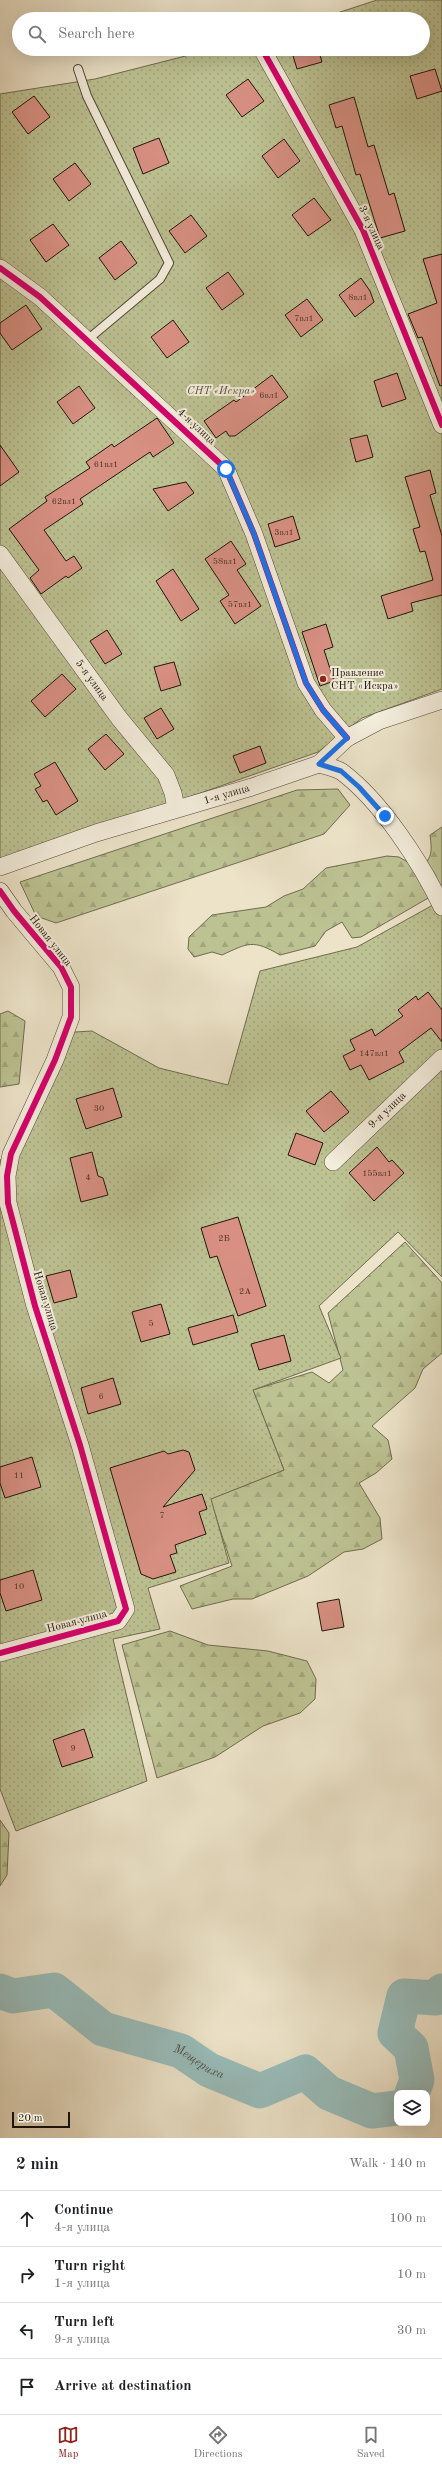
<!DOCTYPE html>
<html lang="en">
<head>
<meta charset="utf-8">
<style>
  body { margin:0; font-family:"Old Standard TT",serif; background:#f2f2f2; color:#202124 }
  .controls { position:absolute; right:12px; bottom:12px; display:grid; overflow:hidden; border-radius:8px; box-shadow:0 4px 16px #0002 }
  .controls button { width:36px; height:36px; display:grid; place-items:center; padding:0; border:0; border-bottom:1px solid #e0e0e0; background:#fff; color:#202124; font:20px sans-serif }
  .scale { position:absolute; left:12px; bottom:10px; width:58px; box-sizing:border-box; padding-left:4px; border:2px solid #211509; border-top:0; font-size:11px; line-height:14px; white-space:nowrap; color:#211509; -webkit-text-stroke:3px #f3eddc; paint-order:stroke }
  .stop { position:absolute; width:12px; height:12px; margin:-9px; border:3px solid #1a73e8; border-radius:50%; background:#fff }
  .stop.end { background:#1a73e8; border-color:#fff; box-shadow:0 1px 4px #0008 }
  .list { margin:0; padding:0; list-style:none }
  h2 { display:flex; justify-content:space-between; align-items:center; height:52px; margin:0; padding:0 16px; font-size:17px }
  h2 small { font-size:13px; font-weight:400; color:#757577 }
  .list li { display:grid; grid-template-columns:26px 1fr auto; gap:12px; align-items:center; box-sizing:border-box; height:56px; padding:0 16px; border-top:1px solid #e0e0e0 }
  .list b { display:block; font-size:15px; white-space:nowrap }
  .list p { margin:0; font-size:13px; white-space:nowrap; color:#757577 }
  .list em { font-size:13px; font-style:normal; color:#757577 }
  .icon { flex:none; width:22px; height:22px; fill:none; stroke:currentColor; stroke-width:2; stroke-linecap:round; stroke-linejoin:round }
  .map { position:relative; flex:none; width:442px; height:2138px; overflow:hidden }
  .search { position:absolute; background:#fff; box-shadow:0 4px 16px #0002; left:12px; right:12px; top:12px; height:44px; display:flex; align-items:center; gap:10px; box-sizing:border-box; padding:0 14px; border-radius:22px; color:#757577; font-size:15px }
  .sheet { height:276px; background:#fff }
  nav { display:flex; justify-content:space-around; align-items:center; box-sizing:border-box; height:56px; border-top:1px solid #e0e0e0; background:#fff; font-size:11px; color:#757577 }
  nav a { display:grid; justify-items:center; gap:2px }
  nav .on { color:#8f2418 }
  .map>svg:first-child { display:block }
</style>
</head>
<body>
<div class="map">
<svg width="442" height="2138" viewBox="0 0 442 2138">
  <defs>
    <pattern id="forest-firs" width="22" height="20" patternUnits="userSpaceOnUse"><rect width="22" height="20" fill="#bdc293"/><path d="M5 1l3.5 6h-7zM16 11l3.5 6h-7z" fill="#a2a67d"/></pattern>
    <pattern id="garden-dots" width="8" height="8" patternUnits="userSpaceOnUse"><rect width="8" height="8" fill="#bdc293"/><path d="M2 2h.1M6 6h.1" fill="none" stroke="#a2a67d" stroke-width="1.8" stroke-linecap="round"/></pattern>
  </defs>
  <rect width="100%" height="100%" fill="#ece3c9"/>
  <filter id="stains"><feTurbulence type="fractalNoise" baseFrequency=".005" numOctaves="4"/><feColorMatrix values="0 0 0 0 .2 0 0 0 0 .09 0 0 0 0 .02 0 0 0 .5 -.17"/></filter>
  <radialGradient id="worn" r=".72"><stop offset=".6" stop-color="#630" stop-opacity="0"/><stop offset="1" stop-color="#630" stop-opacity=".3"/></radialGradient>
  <g fill="url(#forest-firs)" stroke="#6f6c4e">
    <path d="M338,789L350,805L324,834L56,923L36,916L20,882L297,790Z"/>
    <path d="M442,827V890L361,937L352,938L342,922L326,931L315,946L280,955C253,939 248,943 222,955L212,952L194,957L188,949L189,937L212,915L266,907L284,896L303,889L326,868L387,856L399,857L418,868C433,860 432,851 430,835Z"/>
    <path d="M8,1011L25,1021L19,1084L0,1087V1014Z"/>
    <path d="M405,1242L442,1283V1353L423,1369L415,1388L372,1426L388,1440L392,1459L376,1473L359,1483L380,1518L382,1539L363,1549L344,1552L308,1576L252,1599H233L192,1609L180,1586L232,1566L210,1499L284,1470L253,1390L312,1372L329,1383L343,1370L328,1313Z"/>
    <path d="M170,1631L208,1645L268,1651L307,1661L316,1679L315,1699L300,1713L263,1726L215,1757L157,1778L122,1645Z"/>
    <path d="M0,1820L9,1833L7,1875L0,1886Z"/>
  </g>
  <g fill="url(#garden-dots)" stroke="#6f6c4e">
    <path d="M377,0H442V689L362,718L318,752L0,863V94L95,79L213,49H423V19H319Z"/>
    <path d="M442,900V1277L398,1232L319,1306L341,1358L253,1390L284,1470L211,1499L229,1563L148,1588L160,1629L113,1639L147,1781L16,1831L0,1789V1160L3,1159L58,1033L92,1031L159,1068L228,1085L260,971L357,947Z"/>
  </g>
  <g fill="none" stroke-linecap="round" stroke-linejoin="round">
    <g stroke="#99bdbb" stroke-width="35">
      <path id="s1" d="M0,1991L13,1996L54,1990L103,2029L181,2051L209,2070L260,2091L305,2072L329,2093L372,2111L397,2108"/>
      <path d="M412,2093L417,2080L411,2048L395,2033L404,1996L436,1998L442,1991"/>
    </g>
  </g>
  <g fill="#d89083" stroke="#211509">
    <path d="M291,49H318L322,62L297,69Z"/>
    <path d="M435,69L442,91L417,99L410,76Z"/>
    <path d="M248,79L264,101L242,117L226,95Z"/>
    <path d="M34,96L50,117L28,134L12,112Z"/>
    <path d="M354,97L368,147L374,145L389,195L394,193L405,231L380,238L360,174L356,175L342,126L336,128L329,105Z"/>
    <path d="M159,138L169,163L143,174L133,148Z"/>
    <path d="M284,139L300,161L278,178L262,156Z"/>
    <path d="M75,163L91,184L69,201L53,179Z"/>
    <path d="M314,198L331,220L308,236L292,215Z"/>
    <path d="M191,215L207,236L185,253L169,231Z"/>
    <path d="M53,224L69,245L46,262L30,240Z"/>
    <path d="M121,241L137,263L115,280L99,258Z"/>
    <path d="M442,254V385L440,386L422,337L418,338L408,314L437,303L423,259Z"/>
    <path d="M228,272L244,294L222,310L206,288Z"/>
    <path d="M361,278L370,291L374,302L355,317L339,295Z"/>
    <path d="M307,299L323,320L301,337L285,315Z"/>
    <path d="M26,305L42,329L12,350L0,333V323Z"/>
    <path d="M173,320L189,342L167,358L151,337Z"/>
    <path d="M397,373L406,399L382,407L374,381Z"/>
    <path d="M272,375L288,397L235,436H229L226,431L216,438L204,421L234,400L236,402Z"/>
    <path d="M79,386L95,408L73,424L57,402Z"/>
    <path d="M157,418L174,443L153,457L150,452L80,499L83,504L44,530L66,561L74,556L82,568L68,578L66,576L41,594L30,578L39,570L9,529L47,501L45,497L90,468L86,462L112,444L114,447Z"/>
    <path d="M367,435L373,457L356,462L350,439Z"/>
    <path d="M0,445L19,472L0,486Z"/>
    <path d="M430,470L436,493L430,495L442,536V595L411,603L413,611L388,619L381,596L433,580L425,551L420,552L413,529L420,527L405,477Z"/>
    <path d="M186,482L194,493L168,511L153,489Z"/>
    <path d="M293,516L300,539L275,547L268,524Z"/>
    <path d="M231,541L246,564L237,570L261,606L235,624L220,601L229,595L205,559Z"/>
    <path d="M173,569L199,609L181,621L156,581Z"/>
    <path d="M326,624L333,647L324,650L334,681L320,686L302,632Z"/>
    <path d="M107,630L122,654L105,664L90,641Z"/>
    <path d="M174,662L181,685L161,691L154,667Z"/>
    <path d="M62,674L76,689L45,717L31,701Z"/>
    <path d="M161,708L174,729L157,739L144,718Z"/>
    <path d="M106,734L124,754L105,770L88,749Z"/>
    <path d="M260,746L266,763L240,773L233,756Z"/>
    <path d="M55,762L78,801L56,815L47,800L43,802L35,789L41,786L34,774Z"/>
    <path d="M428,992L442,1010V1042L431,1028L399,1052L404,1062L369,1080L361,1065L350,1070L343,1056L355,1050L350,1040L372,1029L375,1036L403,1016L398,1010L416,996L418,1000Z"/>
    <path d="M113,1088L122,1117L86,1129L76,1099Z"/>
    <path d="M331,1091L349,1112L324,1132L306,1111Z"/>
    <path d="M296,1133L323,1143L315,1165L288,1155Z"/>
    <path d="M377,1147L389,1162L392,1160L404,1173L374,1201L349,1173Z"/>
    <path d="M92,1152L98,1176L103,1178L108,1195L81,1202L70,1158Z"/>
    <path d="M238,1217L266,1306L238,1316L217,1256L210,1258L201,1228Z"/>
    <path d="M70,1270L77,1297L54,1303L46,1276Z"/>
    <path d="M161,1304L170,1334L141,1342L132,1312Z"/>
    <path d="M233,1315L238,1332L193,1345L188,1328Z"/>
    <path d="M284,1335L291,1361L259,1370L251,1344Z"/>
    <path d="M113,1378L121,1404L88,1414L81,1388Z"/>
    <path d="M183,1450L189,1452L195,1470L163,1507L202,1494L207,1509L199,1512L206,1534L175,1545L177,1553L170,1555L176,1572L153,1579L141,1574L110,1468L164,1451L168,1454Z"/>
    <path d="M32,1457L41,1487L5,1498L0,1483V1467Z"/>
    <path d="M33,1570L42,1600L6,1611L0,1593V1580Z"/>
    <path d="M339,1599L344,1627L322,1631L317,1603Z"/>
    <path d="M84,1729L93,1757L62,1767L53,1740Z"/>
  </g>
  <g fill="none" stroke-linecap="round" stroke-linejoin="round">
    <g stroke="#544839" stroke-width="10">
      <path id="service" d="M78,69L87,96L169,263L160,279L86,341"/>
    </g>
    <g stroke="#544839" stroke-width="18">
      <g id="minor">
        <path d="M262,49L363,230L442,425"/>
        <path d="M0,268L40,297L226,469L254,534L306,683L323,710L347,738"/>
        <path id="s2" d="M0,554L119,718L166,775L173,793L176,808"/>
        <path d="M319,764C326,766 336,768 342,772C381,801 422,864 442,907"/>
        <path id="s3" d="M0,867L96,833L252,787L319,764L347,738L379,721L442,700"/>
        <path d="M0,891L14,911L61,967L71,987V1017L55,1060L11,1154L7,1176L8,1203L35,1306L80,1445L126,1609L118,1621L0,1653"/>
        <path id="s4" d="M333,1162L442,1058"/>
      </g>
    </g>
    <use href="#service" stroke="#f3eddc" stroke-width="8"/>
    <use href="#minor" stroke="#f3eddc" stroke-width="17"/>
    <g stroke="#f3eddc" stroke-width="8">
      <g id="cycleway">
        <path d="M262,49L363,230L442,425"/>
        <path d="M0,268L40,297L226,469L254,534L306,683L323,710L347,738"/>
        <path d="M0,891L14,911L61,967L71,987V1017L55,1060L11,1154L7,1176L8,1203L35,1306L80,1445L126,1609L118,1621L0,1653"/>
      </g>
    </g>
    <use href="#cycleway" stroke="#d6006c" stroke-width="6"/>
  </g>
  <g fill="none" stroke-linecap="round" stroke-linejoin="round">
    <path stroke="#1a73e8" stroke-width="5" d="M226,469L254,534L306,683L323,710L347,738L319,764L341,771L359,787L385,816"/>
  </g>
  <circle fill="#8f2418" stroke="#f3eddc" stroke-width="1.5" cx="323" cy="679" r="4"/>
  <g text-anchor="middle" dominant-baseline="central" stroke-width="4" stroke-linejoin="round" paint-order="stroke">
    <g font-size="9" fill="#4f3428">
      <text x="358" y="297">8вл1</text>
      <text x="304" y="318">7вл1</text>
      <text x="269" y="395">6вл1</text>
      <text x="106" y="464">61вл1</text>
      <text x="64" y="501">62вл1</text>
      <text x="284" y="532">3вл1</text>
      <text x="225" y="561">58вл1</text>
      <text x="240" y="604">57вл1</text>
      <text x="374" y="1053">147вл1</text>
      <text x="99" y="1108">30</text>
      <text x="377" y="1173">155вл1</text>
      <text x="88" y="1177">4</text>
      <text x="224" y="1238">2Б</text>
      <text x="245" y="1291">2А</text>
      <text x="151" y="1323">5</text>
      <text x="101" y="1396">6</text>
      <text x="19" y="1475">11</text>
      <text x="162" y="1515">7</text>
      <text x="19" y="1586">10</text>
      <text x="73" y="1748">9</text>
    </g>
    <g font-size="11" fill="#211509" stroke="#f3eddc">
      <text transform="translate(371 228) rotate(65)">3-я улица</text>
      <text transform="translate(196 427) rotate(43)">4-я улица</text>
      <text stroke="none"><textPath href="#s2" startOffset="156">5-я улица</textPath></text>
      <text stroke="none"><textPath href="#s3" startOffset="238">1-я улица</textPath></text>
      <text transform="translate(50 941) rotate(52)">Новая улица</text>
      <text stroke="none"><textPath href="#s4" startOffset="75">9-я улица</textPath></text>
      <text transform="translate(45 1301) rotate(73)">Новая улица</text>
      <text transform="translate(77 1622) rotate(-15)">Новая улица</text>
    </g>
    <g font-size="11" font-style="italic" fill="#585239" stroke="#f3eddc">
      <text x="221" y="391">СНТ «Искра»</text>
    </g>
    <g font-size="11" fill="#211509" stroke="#f3eddc" text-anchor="start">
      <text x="331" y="673">Правление<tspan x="331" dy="13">СНТ «Искра»</tspan></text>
    </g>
    <g font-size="12" font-style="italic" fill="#4b5047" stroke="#f3eddc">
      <text stroke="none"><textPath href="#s1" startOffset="220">Мещериха</textPath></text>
    </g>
  </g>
  <rect width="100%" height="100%" filter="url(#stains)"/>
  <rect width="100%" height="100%" fill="url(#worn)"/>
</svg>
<div class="controls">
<button><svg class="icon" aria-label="layers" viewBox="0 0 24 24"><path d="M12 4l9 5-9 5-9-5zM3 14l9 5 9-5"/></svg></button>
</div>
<div class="scale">20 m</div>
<div class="stop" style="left:226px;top:469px"></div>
<div class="stop end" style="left:385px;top:816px"></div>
<div class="search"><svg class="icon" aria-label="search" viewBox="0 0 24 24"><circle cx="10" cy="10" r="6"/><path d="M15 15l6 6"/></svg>Search here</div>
</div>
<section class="sheet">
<h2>2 min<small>Walk · 140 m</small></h2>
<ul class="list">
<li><svg class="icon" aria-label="ahead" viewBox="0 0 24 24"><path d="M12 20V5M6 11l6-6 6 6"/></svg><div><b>Continue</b><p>4-я улица</p></div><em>100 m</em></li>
<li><svg class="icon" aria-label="right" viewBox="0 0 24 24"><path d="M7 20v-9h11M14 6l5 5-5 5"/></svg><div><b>Turn right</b><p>1-я улица</p></div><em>10 m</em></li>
<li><svg class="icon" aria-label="left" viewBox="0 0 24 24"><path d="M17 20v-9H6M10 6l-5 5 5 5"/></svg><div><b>Turn left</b><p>9-я улица</p></div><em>30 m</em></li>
<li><svg class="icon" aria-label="arrive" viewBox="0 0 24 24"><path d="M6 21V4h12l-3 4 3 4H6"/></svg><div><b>Arrive at destination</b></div></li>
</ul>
</section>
<nav>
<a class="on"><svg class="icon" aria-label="map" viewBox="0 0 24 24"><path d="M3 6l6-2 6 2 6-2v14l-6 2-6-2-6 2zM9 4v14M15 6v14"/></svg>Map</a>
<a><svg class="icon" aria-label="directions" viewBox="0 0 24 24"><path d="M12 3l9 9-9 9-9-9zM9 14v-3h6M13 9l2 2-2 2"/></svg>Directions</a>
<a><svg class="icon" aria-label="saved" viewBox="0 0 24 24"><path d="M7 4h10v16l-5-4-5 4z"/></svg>Saved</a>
</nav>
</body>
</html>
